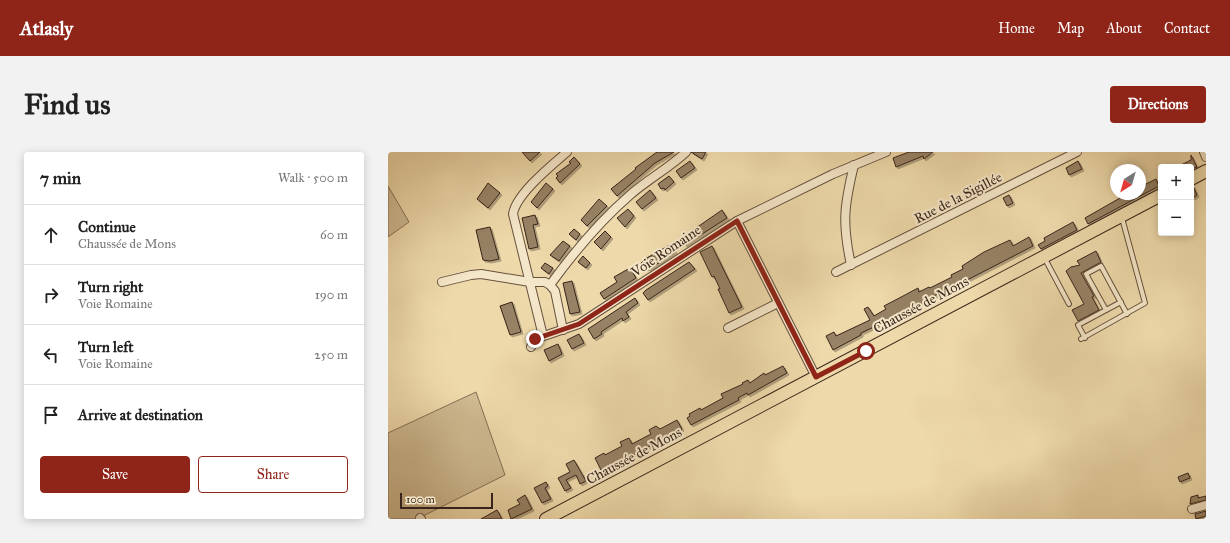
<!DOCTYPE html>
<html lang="en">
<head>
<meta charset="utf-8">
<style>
  body { margin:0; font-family:"IM FELL Great Primer",serif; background:#f2f2f2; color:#222 }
  .controls { position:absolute; right:12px; top:12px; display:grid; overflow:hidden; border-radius:4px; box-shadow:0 2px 10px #0003 }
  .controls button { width:36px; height:36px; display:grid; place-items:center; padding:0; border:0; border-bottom:1px solid #e0e0e0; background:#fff; color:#222; font:20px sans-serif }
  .compass { position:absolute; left:722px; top:12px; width:36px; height:36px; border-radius:50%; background:#fff; box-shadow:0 2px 10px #0003; rotate:217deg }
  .scale { position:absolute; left:12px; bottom:10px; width:93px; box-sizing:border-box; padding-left:4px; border:2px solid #38241a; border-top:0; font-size:11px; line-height:14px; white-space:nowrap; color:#38241a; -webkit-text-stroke:3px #f4e6c8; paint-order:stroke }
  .stop { position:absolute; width:12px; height:12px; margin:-9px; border:3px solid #8f2418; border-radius:50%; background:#fff }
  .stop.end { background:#8f2418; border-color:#fff; box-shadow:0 1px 4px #0008 }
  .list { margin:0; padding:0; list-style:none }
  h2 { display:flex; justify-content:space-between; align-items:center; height:52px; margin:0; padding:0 16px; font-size:17px }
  h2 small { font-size:13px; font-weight:400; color:#767676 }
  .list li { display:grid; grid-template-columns:26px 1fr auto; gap:12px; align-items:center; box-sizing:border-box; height:60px; padding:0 16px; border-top:1px solid #e0e0e0 }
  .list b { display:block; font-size:15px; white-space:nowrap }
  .list p { margin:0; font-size:13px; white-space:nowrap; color:#767676 }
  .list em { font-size:13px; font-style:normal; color:#767676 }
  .actions { display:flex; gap:8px; padding:12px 16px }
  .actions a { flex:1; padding:9px 0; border:1px solid #8f2418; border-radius:4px; text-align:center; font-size:14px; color:#8f2418 }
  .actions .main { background:#8f2418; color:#fff }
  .icon { flex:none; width:22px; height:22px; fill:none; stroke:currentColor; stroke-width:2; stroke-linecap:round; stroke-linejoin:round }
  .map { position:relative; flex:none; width:818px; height:367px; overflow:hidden; border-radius:4px }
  header { display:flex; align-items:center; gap:24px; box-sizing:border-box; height:56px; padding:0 20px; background:#8f2418; color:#fff }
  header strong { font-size:19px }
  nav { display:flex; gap:22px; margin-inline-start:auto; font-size:14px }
  .intro { display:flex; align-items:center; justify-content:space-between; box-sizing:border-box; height:96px; padding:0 24px }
  h1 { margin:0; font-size:28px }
  .button { padding:10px 18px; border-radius:4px; background:#8f2418; color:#fff; font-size:14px; font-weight:700 }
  main { display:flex; gap:24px; padding:0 24px }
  aside { flex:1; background:#fff; border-radius:4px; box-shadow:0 2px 10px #0003 }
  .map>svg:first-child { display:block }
</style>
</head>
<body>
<header>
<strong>Atlasly</strong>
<nav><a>Home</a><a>Map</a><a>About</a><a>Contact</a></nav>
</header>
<div class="intro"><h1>Find us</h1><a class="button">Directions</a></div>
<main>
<aside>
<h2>7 min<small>Walk · 500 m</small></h2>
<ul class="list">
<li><svg class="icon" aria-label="ahead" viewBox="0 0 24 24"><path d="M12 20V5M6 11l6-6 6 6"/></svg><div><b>Continue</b><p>Chaussée de Mons</p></div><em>60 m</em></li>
<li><svg class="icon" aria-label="right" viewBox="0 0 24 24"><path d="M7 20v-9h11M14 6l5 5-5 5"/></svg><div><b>Turn right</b><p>Voie Romaine</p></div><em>190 m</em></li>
<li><svg class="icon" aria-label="left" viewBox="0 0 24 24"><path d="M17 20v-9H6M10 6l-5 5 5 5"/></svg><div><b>Turn left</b><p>Voie Romaine</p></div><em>250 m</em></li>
<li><svg class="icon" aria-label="arrive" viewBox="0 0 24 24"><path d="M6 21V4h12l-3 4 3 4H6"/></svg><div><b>Arrive at destination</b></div></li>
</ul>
<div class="actions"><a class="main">Save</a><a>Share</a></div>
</aside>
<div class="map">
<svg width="818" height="367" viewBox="0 0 818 367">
  <defs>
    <filter id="shadow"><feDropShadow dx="2" dy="2" stdDeviation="0" flood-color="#0004"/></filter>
  </defs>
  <rect width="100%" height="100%" fill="#eed9aa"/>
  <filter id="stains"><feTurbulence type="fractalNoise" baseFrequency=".005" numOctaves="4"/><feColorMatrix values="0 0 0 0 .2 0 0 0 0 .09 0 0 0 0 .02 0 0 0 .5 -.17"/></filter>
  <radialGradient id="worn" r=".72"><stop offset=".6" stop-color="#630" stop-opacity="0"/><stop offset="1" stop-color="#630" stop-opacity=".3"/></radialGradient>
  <g fill="#cfba92" stroke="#846f56">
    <path d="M0,34L21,70L0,85Z"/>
    <path d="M88,240L117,323L29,367H0V281Z"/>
  </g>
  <g fill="#978265" stroke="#38241a" filter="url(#shadow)">
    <path d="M134,0H152L142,9Z"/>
    <path d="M269,0H286L267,11L229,44L223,37L248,17L247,16Z"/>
    <path d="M303,0H318L314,7Z"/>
    <path d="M521,0H545L536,7L535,4L508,15L505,6Z"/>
    <path d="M803,3L809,15L803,17V15H789L803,8Z"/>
    <path d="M186,5L192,12L172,31L168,26L170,24L168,22L183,11L181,10Z"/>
    <path d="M302,9L307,16L293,26L288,19Z"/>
    <path d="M690,9L694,17L681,23L678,16Z"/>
    <path d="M281,24L286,30L277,38L276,36L273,37L270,32Z"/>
    <path d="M768,27L771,34L700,72L697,66L739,42H752V35Z"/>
    <path d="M100,31L112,41L100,56L89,47Z"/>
    <path d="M158,31L165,37L149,56L143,50Z"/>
    <path d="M803,34H805L809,43L805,46Z"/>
    <path d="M262,38L268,46L254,57L248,50Z"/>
    <path d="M621,43L625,51L619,54L615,46Z"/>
    <path d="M211,47L219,54L199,74L193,68Z"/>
    <path d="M240,57L246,64L237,75L229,66Z"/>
    <path d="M334,58L339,66L297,93L295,91L286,97L287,100L263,116L256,117L252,112L257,107L292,87Z"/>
    <path d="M147,63L150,72L145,73L150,95L141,97L134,66Z"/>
    <path d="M685,70L689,78L653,97L650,93L657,89L656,86Z"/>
    <path d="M102,75L111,107L102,109L95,108L88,78Z"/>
    <path d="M186,77L192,82L188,88L181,82Z"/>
    <path d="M217,79L223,85L213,97L206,90Z"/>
    <path d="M641,85L645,94L556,140L555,139L546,144L547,145L516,161L473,181V183L445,198L438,184L446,180L448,184L482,168L476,157L480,155L486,164L498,157L496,154L517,143L530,136L531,140L541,135L542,136L564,125L563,123L575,117L574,114L596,100L622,88L625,94Z"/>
    <path d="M175,89L182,94L171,109L162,103Z"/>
    <path d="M324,94L354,155L341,161L330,137H332L326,124L324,125L312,100Z"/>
    <path d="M708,99L713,110L693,121L706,144L704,145L711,158L690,169L684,158L696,152L678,119L683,115L692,113L689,109Z"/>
    <path d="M195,104L202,111L198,116L190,110Z"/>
    <path d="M301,110L307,117L260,148L255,141L258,138Z"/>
    <path d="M157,111L165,116L161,122L153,116Z"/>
    <path d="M242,116L248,126L216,147L212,141L229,130L226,125Z"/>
    <path d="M184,129L192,160L182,162L175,131Z"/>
    <path d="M247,146L250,151L238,160L241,165L235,169L234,166L213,180L214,182L206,187L200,177Z"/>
    <path d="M124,150L133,180L122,183L112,154Z"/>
    <path d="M191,182L196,191L184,197L179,188Z"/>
    <path d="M170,192L174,202L161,209L156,198Z"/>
    <path d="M395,214L399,221L360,243L359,241L350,246L351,248L303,273L299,266L302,264L301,262L312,256L313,258L335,246L333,242L355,232L354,231L360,228L362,231L376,221L377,223Z"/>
    <path d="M289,268L294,277L214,320L207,306L216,301L217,303L234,294L232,290L241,286L244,292L263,282L261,278L268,274L272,277Z"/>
    <path d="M186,308L198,329L192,332L188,323L178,328L183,336L177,339L170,326L182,320L178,312Z"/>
    <path d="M800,321L802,326L792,330L790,325Z"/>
    <path d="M158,330L160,334L157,336L163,347L154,351L146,336Z"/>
    <path d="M137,343L144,357L123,367L120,358L132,352L129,348Z"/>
    <path d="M810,343V346L818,344V348L802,352L803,345Z"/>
    <path d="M109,358L114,367H93Z"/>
    <path d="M818,359V364L808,367L807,362Z"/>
  </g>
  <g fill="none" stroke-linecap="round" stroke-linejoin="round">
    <g stroke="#66513e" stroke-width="6">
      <g id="service">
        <path d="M656,105L681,152"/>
        <path d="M718,158L733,150"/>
        <path d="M697,186L690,173L718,158L698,122L713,114L739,162"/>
        <path d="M693,187L757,151L734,66"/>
      </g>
    </g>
    <g stroke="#66513e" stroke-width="10">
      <g id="minor">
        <path d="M816,0L818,5"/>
        <path d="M349,69L428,225"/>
        <path d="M463,113C454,71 456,54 466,13"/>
        <path d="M448,120L689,0"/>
        <path d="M54,130L83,123L93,122L142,130H157L162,133"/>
        <path d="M340,176L390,151"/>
        <path d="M175,178L167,139L162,133C186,100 212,69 242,43C259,28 281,16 298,0"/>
        <path d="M155,184L125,62C128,42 164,13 179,0"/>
        <path d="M143,195L147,187L191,172L349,69L445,22L498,0"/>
        <path d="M804,357L818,353"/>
        <path d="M32,366L33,367"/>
      </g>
    </g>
    <g stroke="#38241a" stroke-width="14">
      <g id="primary">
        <path d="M803,27L818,19"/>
        <path d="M158,367L773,43"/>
      </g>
    </g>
    <use href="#service" stroke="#f4e6c8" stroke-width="4"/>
    <use href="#minor" stroke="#f4e6c8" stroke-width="8"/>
    <use href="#primary" stroke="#eed9aa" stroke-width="12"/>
  </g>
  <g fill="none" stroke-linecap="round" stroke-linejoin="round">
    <path stroke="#8f2418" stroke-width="5" d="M147,187L191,172L349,69L428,225L478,199"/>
  </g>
  <g text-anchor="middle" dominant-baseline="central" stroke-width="4" stroke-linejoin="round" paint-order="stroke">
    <g font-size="14" fill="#38241a" stroke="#f4e6c8">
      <text transform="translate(570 46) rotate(-27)">Rue de la Sigillée</text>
      <text transform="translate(278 99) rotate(-34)">Voie Romaine</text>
      <text transform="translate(533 153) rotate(-28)">Chaussée de Mons</text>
      <text transform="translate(246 304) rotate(-28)">Chaussée de Mons</text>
    </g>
  </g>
  <rect width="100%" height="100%" filter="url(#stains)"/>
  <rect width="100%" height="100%" fill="url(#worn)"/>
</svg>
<div class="controls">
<button>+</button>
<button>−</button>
</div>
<svg class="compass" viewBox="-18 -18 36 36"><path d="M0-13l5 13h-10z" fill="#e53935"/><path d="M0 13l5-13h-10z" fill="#767676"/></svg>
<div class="scale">100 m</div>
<div class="stop" style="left:478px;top:199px"></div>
<div class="stop end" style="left:147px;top:187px"></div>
</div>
</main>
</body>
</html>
